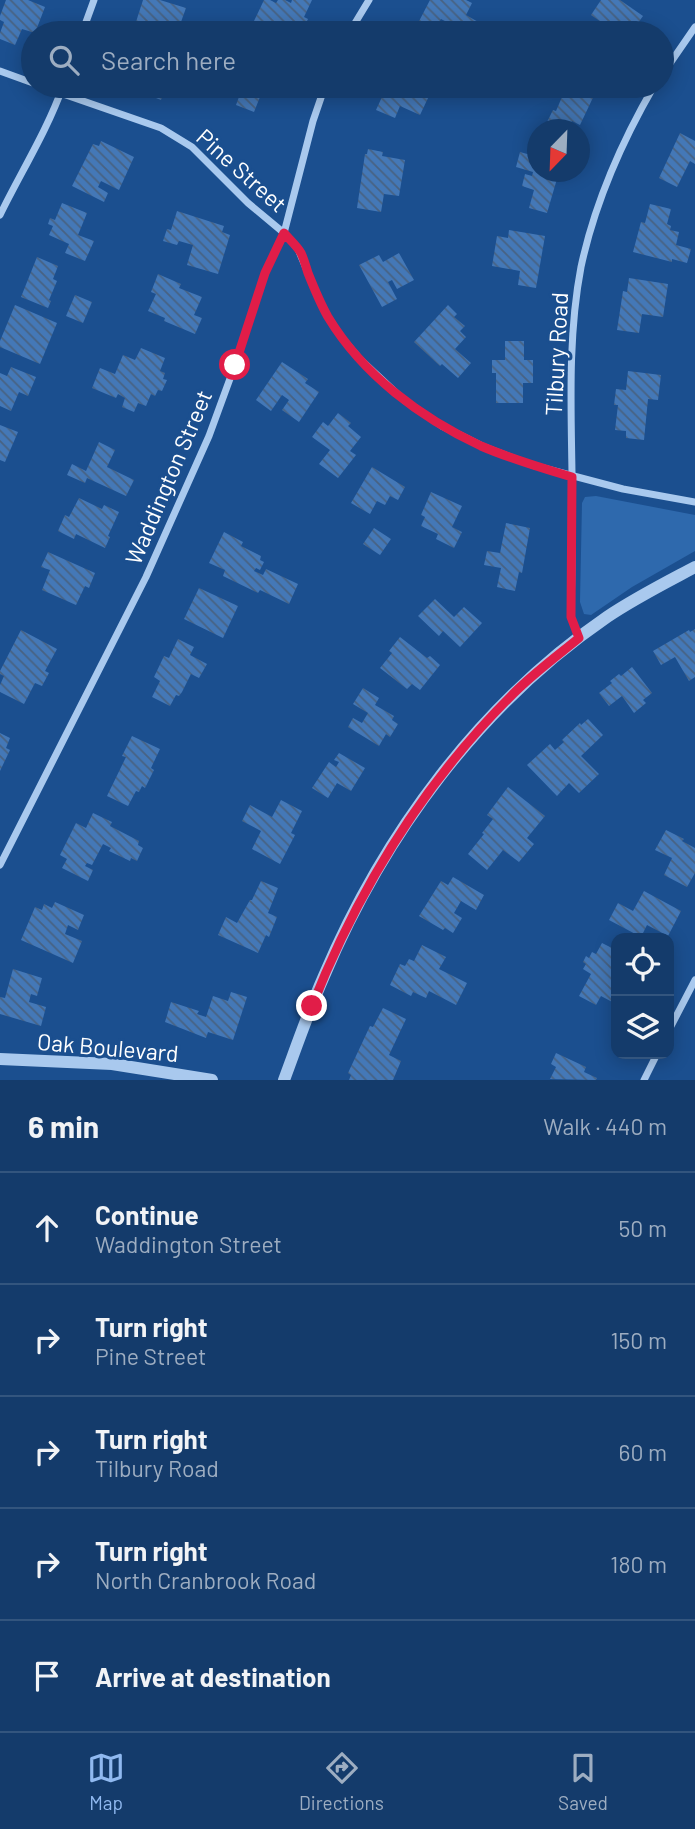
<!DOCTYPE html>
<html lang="en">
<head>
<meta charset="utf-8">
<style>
  body { margin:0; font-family:Barlow,sans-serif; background:#214673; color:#f1f3f6 }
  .controls { position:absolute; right:21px; bottom:21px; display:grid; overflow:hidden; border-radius:14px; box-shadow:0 4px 18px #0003 }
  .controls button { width:63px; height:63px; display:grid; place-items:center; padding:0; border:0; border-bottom:2px solid #33557e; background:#143b6b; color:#f1f3f6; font:35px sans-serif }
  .compass { position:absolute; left:527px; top:119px; width:63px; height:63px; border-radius:50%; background:#143b6b; box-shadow:0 4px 18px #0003; rotate:203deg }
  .stop { position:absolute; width:21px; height:21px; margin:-16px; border:5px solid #e11d48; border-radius:50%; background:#fff }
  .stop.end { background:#e11d48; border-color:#fff; box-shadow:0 2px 7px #0008 }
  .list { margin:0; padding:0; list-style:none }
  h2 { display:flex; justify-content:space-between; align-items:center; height:91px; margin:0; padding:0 28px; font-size:30px }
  h2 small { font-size:23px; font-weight:400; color:#9dadc1 }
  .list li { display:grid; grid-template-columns:46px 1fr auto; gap:21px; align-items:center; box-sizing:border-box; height:112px; padding:0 28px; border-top:2px solid #33557e }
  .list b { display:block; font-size:26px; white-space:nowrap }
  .list p { margin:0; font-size:23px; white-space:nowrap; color:#9dadc1 }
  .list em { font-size:23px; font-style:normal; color:#9dadc1 }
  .icon { flex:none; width:38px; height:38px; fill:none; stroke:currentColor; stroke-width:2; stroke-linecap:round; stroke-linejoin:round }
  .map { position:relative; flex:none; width:695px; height:1080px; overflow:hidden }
  .search { position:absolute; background:#143b6b; box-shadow:0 4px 18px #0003; left:21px; right:21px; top:21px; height:77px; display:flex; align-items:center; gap:18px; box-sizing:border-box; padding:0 24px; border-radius:38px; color:#9dadc1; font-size:26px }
  .sheet { height:651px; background:#143b6b }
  nav { display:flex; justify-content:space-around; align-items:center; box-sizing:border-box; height:98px; border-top:2px solid #33557e; background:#143b6b; font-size:19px; color:#9dadc1 }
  nav a { display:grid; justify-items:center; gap:4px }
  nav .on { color:#90b9f0 }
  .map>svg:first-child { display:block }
</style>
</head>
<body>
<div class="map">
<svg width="695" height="1080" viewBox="0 0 695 1080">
  <defs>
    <pattern id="building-back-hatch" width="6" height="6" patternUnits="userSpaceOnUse" patternTransform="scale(1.75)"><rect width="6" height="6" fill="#4478b7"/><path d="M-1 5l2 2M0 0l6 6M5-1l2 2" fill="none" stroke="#486282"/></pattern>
  </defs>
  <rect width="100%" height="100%" fill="#1b4f8f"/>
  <path fill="#2e69ad" d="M596,496L695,515V551L632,587L591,615L584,614L580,602L582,503L585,497Z"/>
  <g fill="url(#building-back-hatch)">
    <path d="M6,0H28L45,7L35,33L22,29L15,45L0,39V33L4,22L0,20V16Z"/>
    <path d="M143,0H160L186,8L177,33H159L135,25Z"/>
    <path d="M264,0H270L276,3L278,0H285L291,3L292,0H312L304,17L308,19L301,33H279L254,21Z"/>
    <path d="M430,0H466L472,3L466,15L480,23L475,33H468L441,19L433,33H427L416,27Z"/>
    <path d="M601,0H620L643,16L631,33H602L607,26L591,15Z"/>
    <path d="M126,86H166L161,100Z"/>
    <path d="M243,86H281L277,97L262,92L254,112L236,105Z"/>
    <path d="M387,86H424L421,92L429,96L420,115L400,106L395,118L376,110Z"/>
    <path d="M549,86H595L598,87L580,125L572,121L568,130H543L553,110L556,111L562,97L547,90Z"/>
    <path d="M680,133L695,141V164L690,161L677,187L659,178Z"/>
    <path d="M101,141L134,157L119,190L101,181L98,187L108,193L104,202L72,186L93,144L99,146Z"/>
    <path d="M368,149L383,152L382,156L405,160L399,196L384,194L381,212L357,208L365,154H367Z"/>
    <path d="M520,152L538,157V172H559L547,213L529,208L534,190L522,186L525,174L532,176L533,172L516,167Z"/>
    <path d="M62,203L87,213L78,235L94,241L85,261L65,253L69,244L49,235L53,226L48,224L50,218L55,220Z"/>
    <path d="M650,204L671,209L667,224L671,226L670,230L679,232L676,245L691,249L687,263L672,259V262L633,252L641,222L645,223Z"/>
    <path d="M177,211L224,226L222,232L230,235L218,274L187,265L193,245L179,241L177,245L163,241L167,229L171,230Z"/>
    <path d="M509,230L545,236L536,288L518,285L520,271L492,266L497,236L508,238Z"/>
    <path d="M399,253L414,280L397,289L392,280L388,282L397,299L382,307L359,265L379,255L383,262Z"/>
    <path d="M37,257L58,266L53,279L57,281L49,300L51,301L48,308L21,297Z"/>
    <path d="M158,274L181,284L179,288L202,297L194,315L202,318L195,334L164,321L165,318L148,311L156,294L151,292Z"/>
    <path d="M629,278L668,284L663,317L642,314L639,333L617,330L623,291L627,292Z"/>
    <path d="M75,295L92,302L83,323L66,316Z"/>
    <path d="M15,305L57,323L40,364L0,347V341Z"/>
    <path d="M448,305L457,314L454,317L465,326L460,331L466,337L455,349L471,363L458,378L442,364L440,366L414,342Z"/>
    <path d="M505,341H524V360H533V383H523V403H496V373H492V360H505Z"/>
    <path d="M141,348L165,358L160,371L165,373L163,379L167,380L162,391L158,390L155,396L151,394L146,406L138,403L134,412L122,407L125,398L118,394L116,398L92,388L100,368L115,374L123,355L135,360Z"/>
    <path d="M282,362L308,379L305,383L319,392L299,422L282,410L289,400L282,395L271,411L256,400Z"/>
    <path d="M11,367L36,377L28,396L19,392L11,411L0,406V373L7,376Z"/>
    <path d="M628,371L661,375L658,400L648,399L644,440L626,438V431L615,430L618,405H614L616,389L626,390Z"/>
    <path d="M338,413L351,423L348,426L361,437L350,451L356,455L338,478L319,464L330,450L312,437L323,422L328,426Z"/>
    <path d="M0,425L18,432L5,462L0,460Z"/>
    <path d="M99,442L115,450L107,467L134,480L126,496L87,478L85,483L67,475L72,464L86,471Z"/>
    <path d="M372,467L405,487L398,500L390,496L385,505L377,501L370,514L351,503Z"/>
    <path d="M431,492L462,506L452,527L462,532L454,548L436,539L438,534L421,526L425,517L421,515Z"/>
    <path d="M79,498L102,509L104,505L119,512L108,536L110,537L105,548L76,534L74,539L58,531L65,515L69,517Z"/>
    <path d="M506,523L530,528L522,573L519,572L515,591L497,587L501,568L484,565L487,551L500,553Z"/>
    <path d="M374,528L391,539L380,555L363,544Z"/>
    <path d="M224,532L243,542L241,546L261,556L260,560L264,562L260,570L256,568L254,571L263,575L266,569L298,584L289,604L260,590L258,593L223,576L225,570L209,563Z"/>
    <path d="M48,552L95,573L89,588L85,586L76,605L42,590L50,570L41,567Z"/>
    <path d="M199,588L238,606L223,638L184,619Z"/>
    <path d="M435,599L454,617L464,607L482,623L460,647L443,631L439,636L418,616Z"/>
    <path d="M695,629V677L689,681L675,657L661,665L653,651L689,630L690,632Z"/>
    <path d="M21,630L57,649L45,671L49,673L42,686L35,683L24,704L0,692V685L4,676L0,674V671Z"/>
    <path d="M400,637L427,658L430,656L440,665L420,690L412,684L407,689L380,668L392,653L389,651Z"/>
    <path d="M178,639L194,647L190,655L207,664L199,678L191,674L182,692L179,696L176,695L170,706L152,697L160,681L154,677L164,656L169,658Z"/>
    <path d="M632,667L652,693L643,700L646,703L634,713L622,696L609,706L599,693L612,683L610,681L619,674L621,676Z"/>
    <path d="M363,688L379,698L375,705L394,716L392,720L398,724L390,737L386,734L379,746L348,727L353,718L362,723L368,713L353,704Z"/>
    <path d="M588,719L603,735L581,756L599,774L579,793L569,783L557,796L527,765L550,744L555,750L564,742L562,740L580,723L581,725Z"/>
    <path d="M0,733L10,738L6,748L10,750L0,771Z"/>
    <path d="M132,736L160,749L151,768L154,770L145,788L142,786L139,792L136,791L128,806L107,796L126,757L122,756Z"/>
    <path d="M339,753L365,768L351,791L337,783L328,798L312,788L329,762L336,767L339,762L334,760Z"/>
    <path d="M508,787L545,816L527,838L534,844L519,862L503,850L487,870L468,854L484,834L482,833L493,819L487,815Z"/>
    <path d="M281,800L302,811L291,833L295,835L280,864L252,849L261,831L242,821L250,805L272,817Z"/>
    <path d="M93,813L112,822L110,826L139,841L138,845L143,848L137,861L131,858L130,861L109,851L111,848L103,844L92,865L87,863L85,866L93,870L88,881L62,868L67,859L60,855L76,823L86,828Z"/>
    <path d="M666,830L684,839L682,841L695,848V873L687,887L664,875L672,858L655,850Z"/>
    <path d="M453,877L484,895L476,910L461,901L454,913L462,918L453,933L445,928L443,930L419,916L441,881L448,885Z"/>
    <path d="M261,881L278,888L268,913L277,917L269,937L266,935L258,953L218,935L226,917L237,923L250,900H252Z"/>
    <path d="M644,891L681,911L668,936L647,925L641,937L609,920L618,903L633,911Z"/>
    <path d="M55,902L84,915L78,930L68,925L65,934L82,941L73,963L21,940L35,907L42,910L44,904L52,908Z"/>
    <path d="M602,943L616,950V1004L601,996L596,1005L579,996L591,974L583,969L586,964L583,962L586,956L589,958L592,952L596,954Z"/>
    <path d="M422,945L446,957L439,969L467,983L456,1005L429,991L426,998L413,992L411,996L390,985L400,964L405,966L409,959L414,961Z"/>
    <path d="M13,969L42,978L37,996L31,994L29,1002L46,1007L41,1026L0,1014V997L5,998Z"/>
    <path d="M231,992L247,997L233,1040L208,1032L206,1038L165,1022L171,1002L199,1011L197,1014L206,1017L213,996L228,1001Z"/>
    <path d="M383,1008L406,1019L389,1055L401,1061L393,1080H349L351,1075L348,1073L370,1026L373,1027Z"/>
    <path d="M556,1053L586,1067L584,1072L597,1078L596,1080L550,1079L556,1067L551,1064Z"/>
  </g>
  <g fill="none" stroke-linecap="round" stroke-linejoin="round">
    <g stroke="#a9c9ee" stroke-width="7">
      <path d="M82,33L94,0"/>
      <path d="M349,33L369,0"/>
      <path d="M0,71L33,83"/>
      <path d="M662,75L695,27"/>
      <path d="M40,86L161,128L192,147L248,203L284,233L298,249L318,297L328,317L342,338L360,359L404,400L442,426L482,446L532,465L623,489L695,502"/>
      <path d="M0,215C21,172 47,131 63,86"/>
      <path d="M579,638L571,617C572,569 573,521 572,473C571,405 568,335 581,267C595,202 621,143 654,86"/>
      <path d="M0,865L146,577L209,436L235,365L265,273L284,233L313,121L325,86"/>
      <path d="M669,1030L695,980"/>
      <path d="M644,1080L657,1054"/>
    </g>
    <g stroke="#a9c9ee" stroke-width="12">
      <path d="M0,1059L112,1064L212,1080"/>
      <path d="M284,1080C297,1045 309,1010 324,976C384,834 480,704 607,617C635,598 665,583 695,567"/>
    </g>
  </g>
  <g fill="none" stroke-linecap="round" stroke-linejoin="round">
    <path stroke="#e11d48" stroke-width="9" d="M235,365L265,273L284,233C289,239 297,246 301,253C304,259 306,267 308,273C314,288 320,303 328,317C363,375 421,418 481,446C511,459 542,468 572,477L571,617L579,638C557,656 534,673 514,693C425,781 358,890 312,1006"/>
  </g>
  <g text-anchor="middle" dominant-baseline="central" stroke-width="6" stroke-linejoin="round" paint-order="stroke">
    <g font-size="23" fill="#fff" stroke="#1b4f8f">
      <text transform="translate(242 170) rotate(42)">Pine Street</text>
      <text transform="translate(556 354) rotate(-87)">Tilbury Road</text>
      <text transform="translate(168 477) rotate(-67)">Waddington Street</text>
      <text transform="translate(108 1047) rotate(5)">Oak Boulevard</text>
    </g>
  </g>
</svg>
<div class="controls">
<button><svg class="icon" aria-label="locate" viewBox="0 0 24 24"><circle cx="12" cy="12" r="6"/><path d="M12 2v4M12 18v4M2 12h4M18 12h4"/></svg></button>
<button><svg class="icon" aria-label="layers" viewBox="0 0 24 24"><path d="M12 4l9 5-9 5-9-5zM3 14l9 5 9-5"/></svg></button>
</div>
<svg class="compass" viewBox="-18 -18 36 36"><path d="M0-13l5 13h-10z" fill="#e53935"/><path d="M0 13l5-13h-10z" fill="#9dadc1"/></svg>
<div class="stop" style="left:235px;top:365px"></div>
<div class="stop end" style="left:312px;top:1006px"></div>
<div class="search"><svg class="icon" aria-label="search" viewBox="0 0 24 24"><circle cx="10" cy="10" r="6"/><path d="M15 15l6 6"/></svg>Search here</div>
</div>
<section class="sheet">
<h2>6 min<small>Walk · 440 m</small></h2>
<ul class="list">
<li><svg class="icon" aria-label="ahead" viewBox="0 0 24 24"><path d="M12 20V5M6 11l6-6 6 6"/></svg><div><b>Continue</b><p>Waddington Street</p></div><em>50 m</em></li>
<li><svg class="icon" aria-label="right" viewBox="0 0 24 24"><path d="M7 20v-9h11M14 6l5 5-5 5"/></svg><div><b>Turn right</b><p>Pine Street</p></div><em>150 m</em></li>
<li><svg class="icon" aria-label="right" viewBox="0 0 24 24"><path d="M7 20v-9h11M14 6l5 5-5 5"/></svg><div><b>Turn right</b><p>Tilbury Road</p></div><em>60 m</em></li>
<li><svg class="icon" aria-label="right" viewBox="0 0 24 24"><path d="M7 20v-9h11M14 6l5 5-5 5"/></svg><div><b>Turn right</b><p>North Cranbrook Road</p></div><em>180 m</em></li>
<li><svg class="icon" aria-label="arrive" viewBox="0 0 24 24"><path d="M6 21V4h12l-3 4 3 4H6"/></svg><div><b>Arrive at destination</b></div></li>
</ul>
</section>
<nav>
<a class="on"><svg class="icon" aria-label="map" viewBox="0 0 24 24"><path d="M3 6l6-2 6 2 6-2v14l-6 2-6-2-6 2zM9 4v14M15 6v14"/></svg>Map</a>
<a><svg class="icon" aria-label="directions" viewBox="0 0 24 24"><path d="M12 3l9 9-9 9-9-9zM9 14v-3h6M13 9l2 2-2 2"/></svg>Directions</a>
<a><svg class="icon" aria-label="saved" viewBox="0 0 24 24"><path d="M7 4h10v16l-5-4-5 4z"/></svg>Saved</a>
</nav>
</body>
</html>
